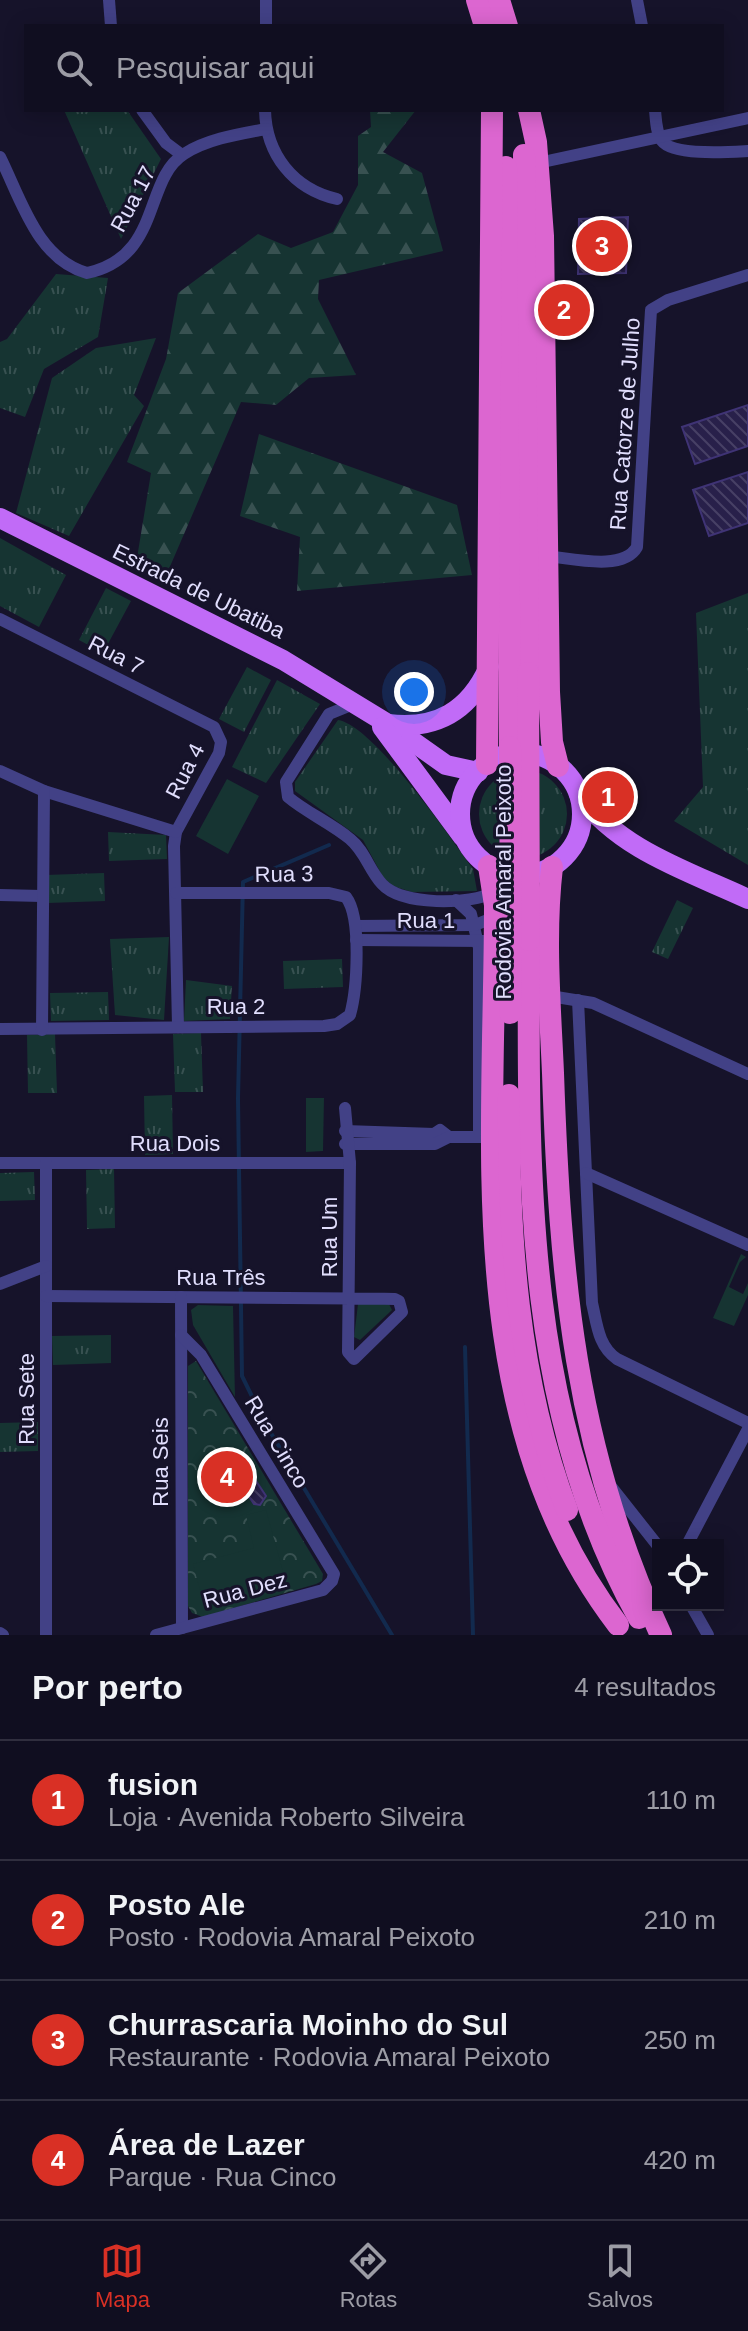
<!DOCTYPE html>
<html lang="pt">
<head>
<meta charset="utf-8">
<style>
  body { margin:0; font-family:Arial,sans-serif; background:#1e1c2d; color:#f1f3f6 }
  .controls { position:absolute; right:24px; bottom:24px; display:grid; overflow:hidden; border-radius:0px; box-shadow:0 4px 20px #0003 }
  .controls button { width:72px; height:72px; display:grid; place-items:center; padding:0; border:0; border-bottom:2px solid #302e3e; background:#100e20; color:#f1f3f6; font:40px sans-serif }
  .you { position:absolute; left:414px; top:692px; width:28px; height:28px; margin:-20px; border:6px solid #fff; border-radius:50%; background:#1a73e8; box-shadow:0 0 0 12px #1a73e833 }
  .badge { display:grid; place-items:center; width:52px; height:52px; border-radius:50%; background:#d93025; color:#fff; font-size:26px; font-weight:700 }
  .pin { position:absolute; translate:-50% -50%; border:4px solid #fff; box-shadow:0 2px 8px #0006 }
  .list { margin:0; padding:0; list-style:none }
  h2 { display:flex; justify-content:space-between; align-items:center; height:104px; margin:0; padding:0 32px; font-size:34px }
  h2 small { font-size:26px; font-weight:400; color:#9c9ca5 }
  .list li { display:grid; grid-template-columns:52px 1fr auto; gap:24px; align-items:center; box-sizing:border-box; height:120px; padding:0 32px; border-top:2px solid #302e3e }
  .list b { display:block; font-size:30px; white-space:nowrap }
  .list p { margin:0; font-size:26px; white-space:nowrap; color:#9c9ca5 }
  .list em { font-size:26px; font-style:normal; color:#9c9ca5 }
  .icon { flex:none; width:44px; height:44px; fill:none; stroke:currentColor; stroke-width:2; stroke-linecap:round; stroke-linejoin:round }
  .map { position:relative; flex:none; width:748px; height:1635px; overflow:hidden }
  .search { position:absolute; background:#100e20; box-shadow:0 4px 20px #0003; left:24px; right:24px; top:24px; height:88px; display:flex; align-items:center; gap:20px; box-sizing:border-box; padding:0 28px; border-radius:0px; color:#9c9ca5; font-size:30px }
  .sheet { height:584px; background:#100e20 }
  nav { display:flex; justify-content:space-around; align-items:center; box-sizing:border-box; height:112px; border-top:2px solid #302e3e; background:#100e20; font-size:22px; color:#9c9ca5 }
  nav a { display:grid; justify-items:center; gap:4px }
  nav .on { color:#d93025 }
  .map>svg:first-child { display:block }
</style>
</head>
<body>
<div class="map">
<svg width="748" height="1635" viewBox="0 0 748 1635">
  <defs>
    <pattern id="grass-tufts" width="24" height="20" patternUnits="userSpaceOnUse" patternTransform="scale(2)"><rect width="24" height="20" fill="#163432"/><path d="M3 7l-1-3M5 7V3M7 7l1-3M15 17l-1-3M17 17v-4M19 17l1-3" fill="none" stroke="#385151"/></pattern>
    <pattern id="forest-firs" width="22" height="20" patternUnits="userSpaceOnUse" patternTransform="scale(2)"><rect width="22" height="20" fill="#163432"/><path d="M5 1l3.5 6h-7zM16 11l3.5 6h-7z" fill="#385151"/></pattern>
    <pattern id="park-crowns" width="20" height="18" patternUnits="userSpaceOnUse" patternTransform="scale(2)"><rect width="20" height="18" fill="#163432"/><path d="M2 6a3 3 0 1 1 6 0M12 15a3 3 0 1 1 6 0" fill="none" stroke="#385151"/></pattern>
    <pattern id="building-back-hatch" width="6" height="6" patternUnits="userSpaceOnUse" patternTransform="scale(2)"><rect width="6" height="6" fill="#28204a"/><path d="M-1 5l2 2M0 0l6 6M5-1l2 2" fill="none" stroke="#474065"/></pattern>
  </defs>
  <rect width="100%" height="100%" fill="#16132a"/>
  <g fill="url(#grass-tufts)">
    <path d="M64,110H127L161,159L121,239Z"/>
    <path d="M56,274L108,278L98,337L44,369L25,417L0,408V342L7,339Z"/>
    <path d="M156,338L134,395L144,406L69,536L16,513L52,378L96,348Z"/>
    <path d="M0,538L66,575L39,627L0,606Z"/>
    <path d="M106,588L131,601L103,653L79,640Z"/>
    <path d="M748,593V865L674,821L703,787L696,613Z"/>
    <path d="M247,667L271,680L244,732L219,719Z"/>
    <path d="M277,680L320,704L266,783L232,767Z"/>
    <path d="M338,720C374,726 449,836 473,869L477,891L412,892L393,886L383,877L363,840L295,791V782Z"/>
    <circle cx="523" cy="814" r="44"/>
    <path d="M108,832L166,835L167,859L109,861Z"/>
    <path d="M104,873L105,901L47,903L46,875Z"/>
    <path d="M677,900L693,908L668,959L652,952Z"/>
    <path d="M169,937L164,1020L115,1015L110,939Z"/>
    <path d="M342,959L343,987L284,989L283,961Z"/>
    <path d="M186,980L232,986L230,1019L184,1021Z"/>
    <path d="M108,992L109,1020L51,1021L50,993Z"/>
    <path d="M201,1033L203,1092H175L173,1034Z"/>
    <path d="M55,1034L57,1093H28L27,1035Z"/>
    <path d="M172,1095L173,1154L145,1155L144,1096Z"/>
    <path d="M114,1169L115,1228L87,1229L86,1170Z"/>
    <path d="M34,1172L35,1200L0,1201V1173Z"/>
    <path d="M111,1335V1363L53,1365L52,1336Z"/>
    <path d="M38,1422V1451L0,1452V1423Z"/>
  </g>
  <g fill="url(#forest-firs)">
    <path d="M370,110H416L383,152L422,173L443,251L319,280L318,299L356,375L309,378L276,405L241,402L162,585L136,564L151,473L127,462L166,359L178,293L258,234L291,248L333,232L358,185V136L371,127Z"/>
    <path d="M259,434L457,505L472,575L297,591L300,537L240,516Z"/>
  </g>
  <path fill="url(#park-crowns)" d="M196,1361L323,1574L322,1581L316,1584L203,1617L192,1613L188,1606V1366Z"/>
  <g fill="#163432">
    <path d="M227,779L259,796L228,854L196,836Z"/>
    <path d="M306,1098H324L323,1151L306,1152Z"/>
    <path d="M741,1254L746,1257L740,1262L729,1287L743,1294L748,1283V1295L734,1326L713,1318Z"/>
    <path d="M358,1304H389L392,1310L360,1340L354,1337Z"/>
    <path d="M198,1305L233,1306L235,1397L193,1325L191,1310Z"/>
    <path d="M266,1510L287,1586L205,1608L193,1564L254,1548L246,1515Z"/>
  </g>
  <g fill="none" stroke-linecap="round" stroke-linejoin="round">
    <g stroke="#122a4e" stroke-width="4">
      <path d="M329,845L243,882L238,1099L242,1376L265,1423L392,1635"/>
      <path d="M465,1347L473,1635"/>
    </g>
  </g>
  <g fill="url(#building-back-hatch)" stroke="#3f3375" stroke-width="2">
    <path d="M628,217L626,273L578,274L579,219Z"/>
    <path d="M748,405V446L695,464L682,427Z"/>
    <path d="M748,472V523L709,536L693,490Z"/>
    <path d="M251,1480L256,1481L266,1496L260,1505L254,1504L244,1489Z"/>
  </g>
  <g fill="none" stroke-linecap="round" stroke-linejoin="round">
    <g stroke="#424186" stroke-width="12">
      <path d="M109,0L111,26"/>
      <path d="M266,0V26"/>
      <path d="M637,0L642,26"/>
      <path d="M142,110L166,143L182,155"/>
      <path d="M265,110C266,154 293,189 337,199"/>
      <path d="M655,110C656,120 656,133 662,141C673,156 729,152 748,151"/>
      <path d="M0,157C21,199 37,259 87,273C162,257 143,180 184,154C207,139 239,134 266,129"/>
      <path d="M538,163L748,118"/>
      <path d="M546,556C571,558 623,572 637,547L651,310L668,300L748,275"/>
      <path d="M0,619L214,727L221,742L219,753L176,832L174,846L178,1026"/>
      <path d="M356,703L329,714L286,782L288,797C307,813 331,823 350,839C365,851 369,870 382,884C402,906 470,905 495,892"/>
      <path d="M0,771L44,791L176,832"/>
      <path d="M0,895L42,896"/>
      <path d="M456,900L471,914L479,948V1137"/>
      <path d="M356,926L475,925L495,917"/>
      <path d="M356,940L484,941"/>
      <path d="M550,996L593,1003L748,1074"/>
      <path d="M578,1000L592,1303C597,1324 598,1346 617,1359L748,1423"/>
      <path d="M0,1029L324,1026L337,1024L350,1015C357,990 362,918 346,897L329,893H176"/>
      <path d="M42,1030L44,791"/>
      <path d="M345,1131L434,1134L440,1130L449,1137"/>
      <path d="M345,1144H435L449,1137H484"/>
      <path d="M0,1163H350"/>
      <path d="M46,1163V1635"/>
      <path d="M586,1173L748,1245"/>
      <path d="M0,1284L46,1266"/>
      <path d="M46,1296C163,1297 279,1297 395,1299L399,1301L402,1312L354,1359L348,1352L350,1163L345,1108"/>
      <path d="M181,1297L182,1628"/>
      <path d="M609,1484L658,1546"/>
      <path d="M687,1545L748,1429"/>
      <path d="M691,1605L708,1635"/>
      <path d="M0,1633L3,1635"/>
      <path d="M156,1635L323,1590L332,1581L334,1574L201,1355L181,1335"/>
    </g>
    <g stroke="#c16bf7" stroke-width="20">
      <path d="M0,518L283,660L388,724L446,765L478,772"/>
      <path d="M388,724C437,730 469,711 489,667"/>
      <path d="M382,727L463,837"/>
      <circle cx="521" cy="814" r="61"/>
      <path d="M579,794C619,850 688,871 748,899"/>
    </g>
    <g stroke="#dc66d0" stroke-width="22">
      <path d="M477,0L485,26"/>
      <path d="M499,0L507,26"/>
      <path d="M529,110L536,142L543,236L549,692L552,742L558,766"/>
      <path d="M524,155L528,673"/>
      <path d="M506,167L510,747"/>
      <path d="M487,764L492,110"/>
      <path d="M489,866L495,905C495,1147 461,1420 618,1625"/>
      <path d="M552,867C544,935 550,1005 553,1073C560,1275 574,1449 661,1635"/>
      <path d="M529,940C528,1168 523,1413 639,1618"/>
      <path d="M510,1013L511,940"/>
      <path d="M509,1095C508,1234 517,1379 567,1510"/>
    </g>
    <g stroke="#dc66d0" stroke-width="22">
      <path d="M528,673L529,940"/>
      <path d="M510,747L511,940"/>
    </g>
  </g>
  <g text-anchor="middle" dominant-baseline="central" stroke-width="6" stroke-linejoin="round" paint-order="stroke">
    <g font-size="22" fill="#e1defd" stroke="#16132a">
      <text transform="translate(133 199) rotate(-62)">Rua 17</text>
      <text transform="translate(625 424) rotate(-86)">Rua Catorze de Julho</text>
      <text transform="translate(199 591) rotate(26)">Estrada de Ubatiba</text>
      <text transform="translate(116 655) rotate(27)">Rua 7</text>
      <text transform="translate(185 771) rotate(-63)">Rua 4</text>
      <text transform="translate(284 874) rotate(-1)">Rua 3</text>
      <text transform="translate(503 882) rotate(-90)">Rodovia Amaral Peixoto</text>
      <text x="426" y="920">Rua 1</text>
      <text x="236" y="1006">Rua 2</text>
      <text x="175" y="1143">Rua Dois</text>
      <text transform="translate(329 1237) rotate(-90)">Rua Um</text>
      <text x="221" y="1277">Rua Três</text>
      <text transform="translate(26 1399) rotate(-90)">Rua Sete</text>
      <text transform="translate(277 1442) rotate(59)">Rua Cinco</text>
      <text transform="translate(160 1462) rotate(-90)">Rua Seis</text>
      <text transform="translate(245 1590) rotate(-15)">Rua Dez</text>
    </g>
  </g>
</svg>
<div class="controls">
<button><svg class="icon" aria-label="locate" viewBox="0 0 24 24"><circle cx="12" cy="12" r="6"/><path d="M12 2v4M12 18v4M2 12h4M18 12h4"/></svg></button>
</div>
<div class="you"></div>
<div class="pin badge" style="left:608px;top:797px">1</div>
<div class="pin badge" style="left:564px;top:310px">2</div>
<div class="pin badge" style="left:602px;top:246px">3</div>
<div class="pin badge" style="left:227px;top:1477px">4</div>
<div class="search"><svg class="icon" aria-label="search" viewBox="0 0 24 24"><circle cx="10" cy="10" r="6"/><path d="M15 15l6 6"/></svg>Pesquisar aqui</div>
</div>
<section class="sheet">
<h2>Por perto<small>4 resultados</small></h2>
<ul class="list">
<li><span class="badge">1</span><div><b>fusion</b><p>Loja · Avenida Roberto Silveira</p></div><em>110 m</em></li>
<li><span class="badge">2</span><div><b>Posto Ale</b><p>Posto · Rodovia Amaral Peixoto</p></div><em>210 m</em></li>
<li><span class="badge">3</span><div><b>Churrascaria Moinho do Sul</b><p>Restaurante · Rodovia Amaral Peixoto</p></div><em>250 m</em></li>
<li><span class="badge">4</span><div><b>Área de Lazer</b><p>Parque · Rua Cinco</p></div><em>420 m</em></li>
</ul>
</section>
<nav>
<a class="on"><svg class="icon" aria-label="map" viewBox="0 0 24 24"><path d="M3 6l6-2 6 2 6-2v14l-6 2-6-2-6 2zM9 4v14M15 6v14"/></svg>Mapa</a>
<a><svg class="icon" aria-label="directions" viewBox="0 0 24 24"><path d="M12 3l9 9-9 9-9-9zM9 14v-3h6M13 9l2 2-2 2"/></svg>Rotas</a>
<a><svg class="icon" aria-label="saved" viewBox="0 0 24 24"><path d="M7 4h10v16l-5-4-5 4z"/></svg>Salvos</a>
</nav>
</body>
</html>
